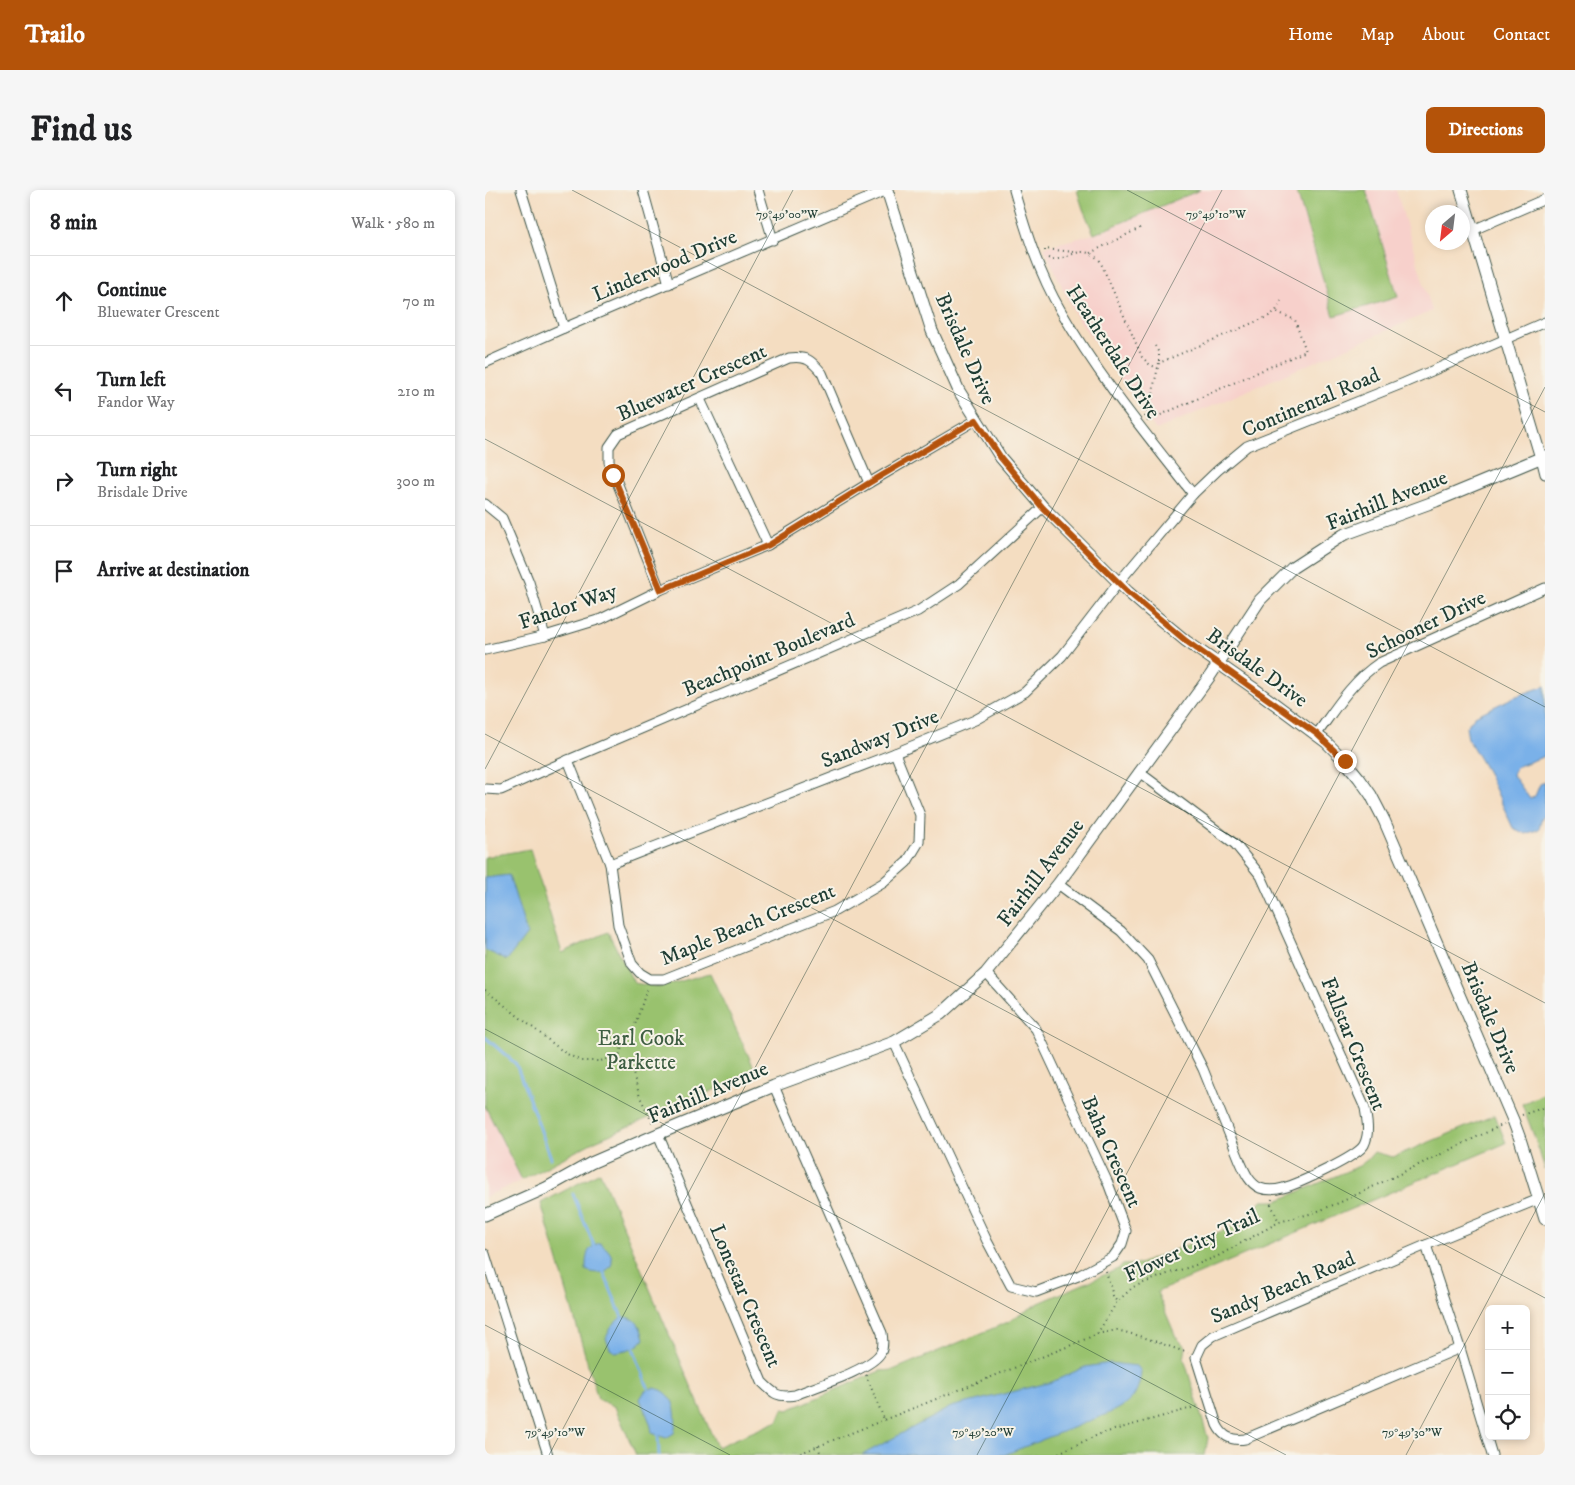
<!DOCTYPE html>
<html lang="en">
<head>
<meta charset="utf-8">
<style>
  body { margin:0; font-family:"IM FELL DW Pica",serif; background:#f6f6f6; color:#202124 }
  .controls { position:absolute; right:15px; bottom:15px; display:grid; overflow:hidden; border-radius:8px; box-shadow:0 2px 8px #0003 }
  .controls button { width:45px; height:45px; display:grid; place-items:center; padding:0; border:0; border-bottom:1px solid #e0e0e0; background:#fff; color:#202124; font:25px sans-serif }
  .compass { position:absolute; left:940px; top:15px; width:45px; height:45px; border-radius:50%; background:#fff; box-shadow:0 2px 8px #0003; rotate:208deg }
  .stop { position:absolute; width:15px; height:15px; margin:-11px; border:4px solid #b45309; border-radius:50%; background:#fff }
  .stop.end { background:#b45309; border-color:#fff; box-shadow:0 1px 5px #0008 }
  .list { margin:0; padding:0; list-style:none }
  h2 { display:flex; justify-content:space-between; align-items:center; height:65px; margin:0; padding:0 20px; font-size:21px }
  h2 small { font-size:16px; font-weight:400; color:#757577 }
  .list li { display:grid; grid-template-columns:32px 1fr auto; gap:15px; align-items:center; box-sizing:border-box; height:90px; padding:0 20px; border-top:1px solid #e0e0e0 }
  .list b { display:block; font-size:19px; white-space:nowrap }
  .list p { margin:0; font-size:16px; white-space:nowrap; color:#757577 }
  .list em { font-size:16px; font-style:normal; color:#757577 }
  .icon { flex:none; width:28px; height:28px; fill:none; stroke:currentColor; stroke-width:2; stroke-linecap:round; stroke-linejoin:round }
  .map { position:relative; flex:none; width:1060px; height:1265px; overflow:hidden; border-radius:8px }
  header { display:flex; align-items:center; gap:30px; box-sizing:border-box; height:70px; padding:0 25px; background:#b45309; color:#fff }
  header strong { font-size:24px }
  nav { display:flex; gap:28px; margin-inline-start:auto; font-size:18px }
  .intro { display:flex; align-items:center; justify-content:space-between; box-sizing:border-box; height:120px; padding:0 30px }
  h1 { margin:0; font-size:35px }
  .button { padding:12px 22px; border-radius:8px; background:#b45309; color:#fff; font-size:18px; font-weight:700 }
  main { display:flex; gap:30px; padding:0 30px }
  aside { flex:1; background:#fff; border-radius:8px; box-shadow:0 2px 8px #0003 }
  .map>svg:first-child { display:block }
</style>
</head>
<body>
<header>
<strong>Trailo</strong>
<nav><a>Home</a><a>Map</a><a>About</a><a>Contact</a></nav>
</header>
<div class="intro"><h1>Find us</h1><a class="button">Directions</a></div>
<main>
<aside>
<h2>8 min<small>Walk · 580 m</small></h2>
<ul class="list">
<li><svg class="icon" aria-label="ahead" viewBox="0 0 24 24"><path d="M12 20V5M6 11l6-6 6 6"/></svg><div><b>Continue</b><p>Bluewater Crescent</p></div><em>70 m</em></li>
<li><svg class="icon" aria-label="left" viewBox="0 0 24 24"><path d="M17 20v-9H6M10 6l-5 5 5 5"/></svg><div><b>Turn left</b><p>Fandor Way</p></div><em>210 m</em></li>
<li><svg class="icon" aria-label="right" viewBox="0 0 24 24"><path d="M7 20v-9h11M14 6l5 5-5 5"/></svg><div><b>Turn right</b><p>Brisdale Drive</p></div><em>300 m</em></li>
<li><svg class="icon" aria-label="arrive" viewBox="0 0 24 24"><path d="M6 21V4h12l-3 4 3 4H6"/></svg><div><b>Arrive at destination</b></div></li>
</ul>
</aside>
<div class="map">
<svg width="1060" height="1265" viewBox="0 0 1060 1265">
  <rect width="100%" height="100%" fill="#f7f3e8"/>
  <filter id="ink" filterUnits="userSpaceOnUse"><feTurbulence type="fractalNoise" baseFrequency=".02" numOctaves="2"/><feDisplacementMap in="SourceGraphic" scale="10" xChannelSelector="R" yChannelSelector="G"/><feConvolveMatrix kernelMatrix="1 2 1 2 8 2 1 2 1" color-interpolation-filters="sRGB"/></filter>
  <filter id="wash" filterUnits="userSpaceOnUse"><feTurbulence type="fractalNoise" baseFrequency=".0096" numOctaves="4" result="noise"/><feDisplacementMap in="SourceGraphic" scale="20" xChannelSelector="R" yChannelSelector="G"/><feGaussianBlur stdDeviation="1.12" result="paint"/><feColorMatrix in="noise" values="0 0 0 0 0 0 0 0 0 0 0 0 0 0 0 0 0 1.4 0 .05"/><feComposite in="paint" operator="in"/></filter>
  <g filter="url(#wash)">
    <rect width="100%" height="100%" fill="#f4ddc1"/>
    <g fill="#f7d0cb">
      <path d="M715,0H911L947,121L671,240L589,123L559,57L609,44Z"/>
      <path d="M0,916L37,990L0,1007Z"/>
    </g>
    <g fill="#99c26e" stroke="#5c8051">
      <path d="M592,0H715L609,44L598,19Z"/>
      <path d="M818,0H881L913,107L849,126L812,2Z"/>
      <path d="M45,659L77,763L123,742L149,793L175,797L225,783L271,882L110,951L37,990L0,916V667Z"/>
      <path d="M1060,903V980L1051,951L1037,914Z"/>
      <path d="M1010,925L1021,953L672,1102L691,1147L701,1157L699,1169L701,1175L723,1248L720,1265H151L130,1217L113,1209L56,1013L115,982L232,1257L293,1231L298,1219L303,1220L395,1181L408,1180L523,1132L554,1113L633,1079L638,1075L654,1074L762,1031L776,1011H792L874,976L882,970L889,962L908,967Z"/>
    </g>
    <g fill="#7ab1e9" stroke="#4c778e">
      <path d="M1060,496V566L1031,577L1028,585L1045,609L1050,606L1055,594L1060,592V625L1057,627L1054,639L1041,644L1028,638L1003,583L983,549L981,537L990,526L1029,507Z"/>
      <path d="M24,685L42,744L22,770L0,760V688Z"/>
      <path d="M115,1053C120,1057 127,1062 127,1070C128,1082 111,1086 101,1080C101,1067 101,1057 115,1053Z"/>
      <path d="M136,1127C151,1126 156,1136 159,1149C152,1159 141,1160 130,1162L125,1159L121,1148L126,1137Z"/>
      <path d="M625,1173L652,1176L656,1181C654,1203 647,1213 627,1222L519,1265H377L466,1217L567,1192L600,1177Z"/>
      <path d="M169,1198C191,1201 193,1226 189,1243L181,1248L167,1243C166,1231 159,1220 155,1209L160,1201Z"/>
    </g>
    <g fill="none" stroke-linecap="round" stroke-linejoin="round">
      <g stroke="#7ab1e9" stroke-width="3">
        <path d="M0,847L31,874L66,968"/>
        <path d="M88,1004L110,1058"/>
        <path d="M117,1078L138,1130"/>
        <path d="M147,1155L165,1203"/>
        <path d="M173,1243L174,1265"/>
      </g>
    </g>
  </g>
  <g filter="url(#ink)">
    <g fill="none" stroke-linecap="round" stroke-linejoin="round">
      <g stroke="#3f5549" stroke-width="11">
        <g id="minor">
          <path d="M36,0L79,138"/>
          <path d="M158,0L184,94"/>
          <path d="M273,0L288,50"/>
          <path d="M529,0C541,42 554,84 576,121C613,186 662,245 708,304"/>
          <path d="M988,40L1060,9"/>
          <path d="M0,173L79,138L402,0"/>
          <path d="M215,209L283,355"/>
          <path d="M1056,268L1060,284"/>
          <path d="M0,314L17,328L44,392L60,446"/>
          <path d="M175,400L124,272V257L133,244L304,168C322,166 326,170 337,183L384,293"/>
          <path d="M0,460L60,446L116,429L175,400L283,355L384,293L491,230"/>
          <path d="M832,544C850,519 867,491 894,473L1060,398"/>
          <path d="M83,570L125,674L133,735L147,774L155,783L165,789H179L350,721L398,693L422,672L434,652L435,625L410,563"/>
          <path d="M0,599L16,600L83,570L433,421L474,394L558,317"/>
          <path d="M125,674L410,563L490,530L540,502L577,466L634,392L708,304L733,280L762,256L919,193L1060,132"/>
          <path d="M573,694L636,741L663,770L718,879L755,971C760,982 764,993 775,998C783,1001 791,1000 798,998C813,994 872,967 879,955C885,943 882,931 880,918L776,686L750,654L654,582"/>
          <path d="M409,852L502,1051L526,1096L551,1102L593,1086L628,1067L637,1054L641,1041L623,993L551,839L501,783"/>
          <path d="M173,944L277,1192C289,1204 293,1208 310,1205C329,1197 388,1179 396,1162C399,1156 398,1149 397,1143L289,896"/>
          <path d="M941,1055L975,1158L1007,1265"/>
          <path d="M0,1064L63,1265"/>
          <path d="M975,1158L760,1249C747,1251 738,1247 732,1235L711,1168L717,1155L728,1146L941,1055L1054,1009"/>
        </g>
      </g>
      <g stroke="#3f5549" stroke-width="13">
        <g id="tertiary">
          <path d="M402,0L447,141L474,201L516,268L558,317L643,402L666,422L701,451L767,497L841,552L860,571L874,588L886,605L899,630L1028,930L1035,949L1060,1029"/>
          <path d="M976,0L1056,268"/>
          <path d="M0,1025L61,998L106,973L173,944L289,896L409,852L456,824L501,783L573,694L725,486L775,410L807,378L858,345L951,311L1060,266"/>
        </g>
      </g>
      <g stroke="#3f5549" stroke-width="2" stroke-dasharray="1 4" stroke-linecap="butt">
        <path d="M560,61V59L590,62"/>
        <path d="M605,63L655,38"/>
        <path d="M563,68C582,75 594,49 615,71L657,167L665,175L673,178"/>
        <path d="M670,156L674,163V173"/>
        <path d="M660,227L668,207L669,195L674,173L784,126L791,121L796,111"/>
        <path d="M662,231L821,161L810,130L790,121"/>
        <path d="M0,800L80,863L96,871H115L134,866L137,857L147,844L162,799"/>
        <path d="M134,866L141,875L146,877L155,907L168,934"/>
        <path d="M1037,925L1060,917"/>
        <path d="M787,1009L786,1014L794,1032"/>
        <path d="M621,1081L628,1106L632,1112"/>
        <path d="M612,1144L632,1140L655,1146L703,1163"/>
        <path d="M381,1185L399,1229"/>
        <path d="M333,1256L336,1265"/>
        <path d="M311,1265L594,1152L612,1144L632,1112L648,1097L685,1083L708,1076L733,1066L794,1032L828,1023L856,1012L1019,934"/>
        <path d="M569,1265L615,1244L714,1216"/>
      </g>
      <use href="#minor" stroke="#fff" stroke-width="9"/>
      <use href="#tertiary" stroke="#fff" stroke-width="11"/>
    </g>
  </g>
  <g fill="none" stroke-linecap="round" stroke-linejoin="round" filter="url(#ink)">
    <path stroke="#b45309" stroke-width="6" d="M128,285L176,400L284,355L384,293L491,230L516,268L558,318L643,402L701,451L832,544L860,571"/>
  </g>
  <path fill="none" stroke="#1f3d34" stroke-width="1" stroke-opacity="0.45" d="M87,0L1060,517M642,0L1060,222M0,249L1060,813M0,544L1060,1108M0,579L308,0M0,839L801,1265M0,1135L245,1265M64,1265L737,0M492,1265L1060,197M921,1265L1060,1003"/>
  <g text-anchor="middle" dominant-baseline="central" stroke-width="4" stroke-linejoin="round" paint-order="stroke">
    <g font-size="21" fill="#1f3d34" stroke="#f7f3e8">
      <text transform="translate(180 76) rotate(-23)">Linderwood Drive</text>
      <text transform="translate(480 159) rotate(66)">Brisdale Drive</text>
      <text transform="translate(628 162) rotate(57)">Heatherdale Drive</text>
      <text transform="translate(207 193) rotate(-24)">Bluewater Crescent</text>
      <text transform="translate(826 213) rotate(-23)">Continental Road</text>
      <text transform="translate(902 311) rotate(-22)">Fairhill Avenue</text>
      <text transform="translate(83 417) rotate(-19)">Fandor Way</text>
      <text transform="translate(941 435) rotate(-26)">Schooner Drive</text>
      <text transform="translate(284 465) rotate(-23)">Beachpoint Boulevard</text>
      <text transform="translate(772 478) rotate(36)">Brisdale Drive</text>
      <text transform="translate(395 549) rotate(-22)">Sandway Drive</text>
      <text transform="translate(556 683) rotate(-53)">Fairhill Avenue</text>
      <text transform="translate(263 735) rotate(-22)">Maple Beach Crescent</text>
      <text transform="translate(1005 828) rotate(67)">Brisdale Drive</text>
      <text transform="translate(868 854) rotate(68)">Fallstar Crescent</text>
      <text transform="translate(223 903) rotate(-23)">Fairhill Avenue</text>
      <text transform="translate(626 962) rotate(66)">Baha Crescent</text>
      <text transform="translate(707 1056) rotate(-25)">Flower City Trail</text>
      <text transform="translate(798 1098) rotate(-23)">Sandy Beach Road</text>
      <text transform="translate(260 1106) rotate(67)">Lonestar Crescent</text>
    </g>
    <g font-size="21" fill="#3e5e42" stroke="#f7f3e8">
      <text x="156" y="849">Earl Cook<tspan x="156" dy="24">Parkette</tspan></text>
    </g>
  </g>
  <g font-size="12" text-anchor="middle" fill="#1f3d34" stroke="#f7f3e8" stroke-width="4" stroke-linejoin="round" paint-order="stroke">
    <text x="302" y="28">79°49'00"W</text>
    <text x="731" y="28">79°49'10"W</text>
    <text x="70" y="1246">79°49'10"W</text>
    <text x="498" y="1246">79°49'20"W</text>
    <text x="927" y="1246">79°49'30"W</text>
  </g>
</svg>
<div class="controls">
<button>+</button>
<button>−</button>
<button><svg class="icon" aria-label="locate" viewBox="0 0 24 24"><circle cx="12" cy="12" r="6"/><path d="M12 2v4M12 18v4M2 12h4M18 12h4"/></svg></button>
</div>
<svg class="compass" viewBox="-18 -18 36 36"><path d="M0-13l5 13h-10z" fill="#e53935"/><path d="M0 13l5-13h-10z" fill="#757577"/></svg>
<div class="stop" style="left:128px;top:285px"></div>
<div class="stop end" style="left:860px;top:571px"></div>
</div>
</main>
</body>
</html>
